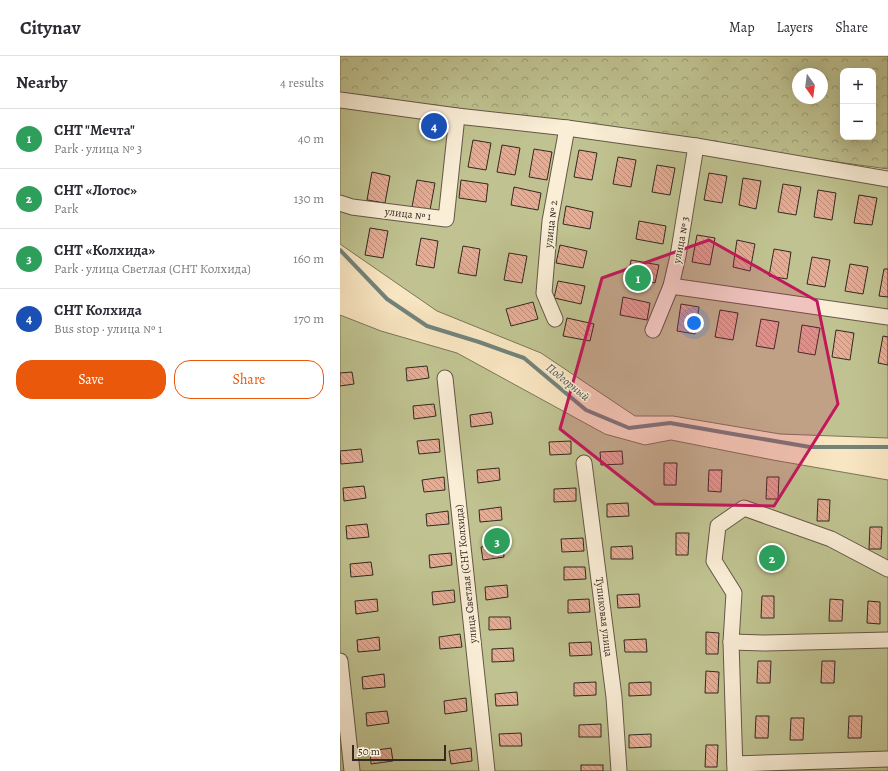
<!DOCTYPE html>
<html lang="en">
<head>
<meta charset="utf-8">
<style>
  body { margin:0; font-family:Alegreya,serif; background:#f7f7f7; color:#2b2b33 }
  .controls { position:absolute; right:12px; top:12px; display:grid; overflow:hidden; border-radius:8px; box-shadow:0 4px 16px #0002 }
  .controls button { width:36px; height:36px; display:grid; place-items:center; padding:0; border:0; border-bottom:1px solid #e1e1e2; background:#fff; color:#2b2b33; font:20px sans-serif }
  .compass { position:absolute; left:452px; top:12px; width:36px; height:36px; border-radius:50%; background:#fff; box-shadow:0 4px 16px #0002; rotate:166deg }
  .scale { position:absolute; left:12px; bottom:10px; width:94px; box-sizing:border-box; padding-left:4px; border:2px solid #32291f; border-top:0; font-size:11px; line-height:14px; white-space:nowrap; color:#32291f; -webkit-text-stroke:3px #faeed7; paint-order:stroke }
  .you { position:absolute; left:354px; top:267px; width:14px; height:14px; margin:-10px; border:3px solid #fff; border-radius:50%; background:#1a73e8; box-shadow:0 0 0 6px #1a73e833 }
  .badge { display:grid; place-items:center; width:26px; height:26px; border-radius:50%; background:#ea580c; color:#fff; font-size:13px; font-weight:700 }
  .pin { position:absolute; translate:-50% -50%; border:2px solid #fff; box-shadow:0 1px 4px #0006 }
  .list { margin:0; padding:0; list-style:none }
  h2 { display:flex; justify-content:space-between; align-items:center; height:52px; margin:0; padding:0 16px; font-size:17px }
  h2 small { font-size:13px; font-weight:400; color:#7c7c81 }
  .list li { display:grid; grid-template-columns:26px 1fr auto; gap:12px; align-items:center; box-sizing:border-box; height:60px; padding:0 16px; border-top:1px solid #e1e1e2 }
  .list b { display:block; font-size:15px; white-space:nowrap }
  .list p { margin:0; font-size:13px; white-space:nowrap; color:#7c7c81 }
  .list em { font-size:13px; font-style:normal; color:#7c7c81 }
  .actions { display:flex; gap:8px; padding:12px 16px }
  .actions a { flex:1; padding:9px 0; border:1px solid #ea580c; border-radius:16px; text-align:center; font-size:14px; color:#ea580c }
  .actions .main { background:#ea580c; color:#fff }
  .map { position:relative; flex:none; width:548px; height:715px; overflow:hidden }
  header { display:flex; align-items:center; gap:24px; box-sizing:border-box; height:56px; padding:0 20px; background:#fff; border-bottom:1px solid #e1e1e2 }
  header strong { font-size:19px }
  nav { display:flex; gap:22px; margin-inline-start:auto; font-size:14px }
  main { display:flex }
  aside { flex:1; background:#fff }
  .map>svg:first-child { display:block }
</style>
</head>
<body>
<header>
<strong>Citynav</strong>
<nav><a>Map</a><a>Layers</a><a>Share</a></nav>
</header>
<main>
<aside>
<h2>Nearby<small>4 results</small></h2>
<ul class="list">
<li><span class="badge" style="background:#2e9e5b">1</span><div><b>СНТ &quot;Мечта&quot;</b><p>Park · улица № 3</p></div><em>40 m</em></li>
<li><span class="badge" style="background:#2e9e5b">2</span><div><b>СНТ «Лотос»</b><p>Park</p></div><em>130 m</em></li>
<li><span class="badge" style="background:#2e9e5b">3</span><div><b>СНТ «Колхида»</b><p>Park · улица Светлая (СНТ Колхида)</p></div><em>160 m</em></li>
<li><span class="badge" style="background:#1a4fb4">4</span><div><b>СНТ Колхида</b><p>Bus stop · улица № 1</p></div><em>170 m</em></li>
</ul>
<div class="actions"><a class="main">Save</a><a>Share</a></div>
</aside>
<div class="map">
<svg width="548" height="715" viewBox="0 0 548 715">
  <defs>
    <pattern id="forest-crowns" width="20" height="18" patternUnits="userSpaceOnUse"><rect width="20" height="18" fill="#c0c391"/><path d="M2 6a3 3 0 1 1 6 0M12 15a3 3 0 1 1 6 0" fill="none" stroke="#9d9e76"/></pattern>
    <pattern id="building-back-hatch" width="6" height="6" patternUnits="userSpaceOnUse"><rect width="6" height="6" fill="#e6ac94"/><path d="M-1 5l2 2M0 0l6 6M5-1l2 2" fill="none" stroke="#bb8c78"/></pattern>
  </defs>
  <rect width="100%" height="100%" fill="#f8e5c1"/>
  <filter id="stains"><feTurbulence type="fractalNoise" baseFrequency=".005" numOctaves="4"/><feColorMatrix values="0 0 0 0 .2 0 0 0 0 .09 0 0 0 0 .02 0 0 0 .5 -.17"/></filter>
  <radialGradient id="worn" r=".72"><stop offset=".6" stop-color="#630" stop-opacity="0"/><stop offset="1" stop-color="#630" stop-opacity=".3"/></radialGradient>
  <g fill="#c0c391" stroke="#797658">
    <path d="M0,43L548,123V382L440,378L333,360H295L201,297L97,255L0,188Z"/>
    <path d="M0,259L41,275L117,297L265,378L305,389L331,384L433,404L548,424V715H0Z"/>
  </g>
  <path fill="url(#forest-crowns)" stroke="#797658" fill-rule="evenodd" d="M0,0H548V113L0,37ZM503,15H533V81H503ZM458,18H482V42H458Z"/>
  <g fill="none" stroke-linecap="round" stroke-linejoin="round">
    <path stroke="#72837a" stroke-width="4" d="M0,194L47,243L87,270L139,286L184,302L246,354L289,372L330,367L393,378L470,391H548"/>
  </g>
  <g fill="url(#building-back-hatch)" stroke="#32291f">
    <path d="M133,84L151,87L146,114L128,111Z"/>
    <path d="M162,89L180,92L175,119L157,116Z"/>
    <path d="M194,93L212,96L207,124L189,121Z"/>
    <path d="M239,94L257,97L252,124L234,121Z"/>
    <path d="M278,101L296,104L291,131L273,128Z"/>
    <path d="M317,109L335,112L330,139L312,136Z"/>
    <path d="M32,116L50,120L45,147L27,144Z"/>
    <path d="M369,117L387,120L382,147L364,144Z"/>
    <path d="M403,122L421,125L416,153L399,149Z"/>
    <path d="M77,124L95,127L90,154L72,151Z"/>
    <path d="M121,124L148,128L146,146L119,142Z"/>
    <path d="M443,128L461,131L456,159L438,156Z"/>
    <path d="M174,131L201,137L198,154L171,149Z"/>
    <path d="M478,134L496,137L492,164L474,161Z"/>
    <path d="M519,139L537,142L532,169L514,167Z"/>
    <path d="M226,150L253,156L250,173L223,168Z"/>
    <path d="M299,165L326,170L323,188L296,183Z"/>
    <path d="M30,172L48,175L43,202L25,199Z"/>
    <path d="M357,179L375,182L370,209L352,206Z"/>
    <path d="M81,182L98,185L94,212L76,209Z"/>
    <path d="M397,184L415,188L410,215L393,211Z"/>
    <path d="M220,189L247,195L243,212L216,207Z"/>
    <path d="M123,190L140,193L136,220L118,217Z"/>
    <path d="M434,193L451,196L447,223L429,220Z"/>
    <path d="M169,197L187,200L182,227L164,224Z"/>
    <path d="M472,201L490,204L485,231L467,228Z"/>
    <path d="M291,204L319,209L315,227L288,221Z"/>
    <path d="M510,208L528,211L523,238L505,235Z"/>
    <path d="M544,213H548V241L539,240Z"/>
    <path d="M218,225L245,230L241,248L214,242Z"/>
    <path d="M283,241L310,247L307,264L280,259Z"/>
    <path d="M193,246L198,263L171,270L166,253Z"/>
    <path d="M341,248L359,251L355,278L337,275Z"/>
    <path d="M380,254L398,257L393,284L375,281Z"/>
    <path d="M227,262L254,268L250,285L223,280Z"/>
    <path d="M421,263L439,266L434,293L416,290Z"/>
    <path d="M462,269L480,272L475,299L458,296Z"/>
    <path d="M496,274L514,277L510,304L492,301Z"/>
    <path d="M543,280L548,281V309L538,307Z"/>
    <path d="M87,310L89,322L67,325L66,312Z"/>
    <path d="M12,316L14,328L0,330V317Z"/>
    <path d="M94,348L96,360L74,363L73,350Z"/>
    <path d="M151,356L153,368L131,371L130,359Z"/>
    <path d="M99,383L100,396L79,398L77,385Z"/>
    <path d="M231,385V398L210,399L209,386Z"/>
    <path d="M21,393L23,406L1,408L0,395Z"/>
    <path d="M282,395L283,408L261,409L260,396Z"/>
    <path d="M324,407H337L336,429H324Z"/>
    <path d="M159,412L160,424L138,427L137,414Z"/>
    <path d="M369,414H382L381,436L368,435Z"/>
    <path d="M104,421L105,434L84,436L82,424Z"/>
    <path d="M427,421H439L438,443H426Z"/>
    <path d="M24,430L26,442L4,445L3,432Z"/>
    <path d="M236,432V445L214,446V433Z"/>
    <path d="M478,443L490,444L489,465H477Z"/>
    <path d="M288,447L289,460L267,461V448Z"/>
    <path d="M161,451L162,464L140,466L139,454Z"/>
    <path d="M108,455L109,468L87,470L86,458Z"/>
    <path d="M27,468L29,481L7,483L6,470Z"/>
    <path d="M530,471H542L541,493H529Z"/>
    <path d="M336,477H349L348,499H336Z"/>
    <path d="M243,482L244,495L222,496L221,483Z"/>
    <path d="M163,488L164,501L143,504L141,491Z"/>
    <path d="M292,490L293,503H271V491Z"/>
    <path d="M111,497L112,509L90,512L89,499Z"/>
    <path d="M31,506L33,519L11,521L10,508Z"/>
    <path d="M224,511H245L246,523L224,524Z"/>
    <path d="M167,529L168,541L146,544L145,531Z"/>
    <path d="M114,534L115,546L93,549L92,536Z"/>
    <path d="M299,538L300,551L278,552L277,539Z"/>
    <path d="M422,540H434V562H421Z"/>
    <path d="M37,543L38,555L16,558L15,545Z"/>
    <path d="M249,543L250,556L228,557V544Z"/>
    <path d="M490,543L503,544L502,565H489Z"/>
    <path d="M528,545L540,546V568L527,567Z"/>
    <path d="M149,561H170L171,573L149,574Z"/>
    <path d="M366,576L379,577L378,598H366Z"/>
    <path d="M120,578L122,591L100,593L99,581Z"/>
    <path d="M39,581L40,594L18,596L17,584Z"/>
    <path d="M306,583L307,596H285L284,584Z"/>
    <path d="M251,586L252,599L230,600L229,587Z"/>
    <path d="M173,592L174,605L152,606V593Z"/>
    <path d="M418,605H431L430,627H417Z"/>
    <path d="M482,605H495L494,627H481Z"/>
    <path d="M366,615L379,616L378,637H365Z"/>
    <path d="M44,618L45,631L23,633L22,621Z"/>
    <path d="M256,626V639L234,640V627Z"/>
    <path d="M311,626V639L289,640V627Z"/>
    <path d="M177,636L178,649L156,650L155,638Z"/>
    <path d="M126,642L127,655L105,658L104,645Z"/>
    <path d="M47,655L49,667L27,670L26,657Z"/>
    <path d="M416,660H429L428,682H415Z"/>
    <path d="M509,660H522L521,682H508Z"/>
    <path d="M451,662H464L463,684H450Z"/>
    <path d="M261,668V681H239V669Z"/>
    <path d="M181,677L182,690H160L159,678Z"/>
    <path d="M311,678V691L289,692V679Z"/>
    <path d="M366,689H378L377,711H365Z"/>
    <path d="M51,692L53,705L31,708L30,695Z"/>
    <path d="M131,692L132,705L111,708L109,695Z"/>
    <rect x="241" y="709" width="22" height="6"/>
  </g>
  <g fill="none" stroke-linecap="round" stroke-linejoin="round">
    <g stroke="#645848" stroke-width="17">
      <g id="minor">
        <path d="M0,44L117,60L227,72L356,90L548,123"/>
        <path d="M0,147L12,151L106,163L117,60"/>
        <path d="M331,230L548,261"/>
        <path d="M215,263L204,237L210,165L227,72"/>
        <path d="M313,274L331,230L338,200L356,90"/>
        <path d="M105,322L147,715"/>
        <path d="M244,407L274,641L279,715"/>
        <path d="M391,586L425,587L548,584"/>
        <path d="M0,605L12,715"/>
        <path d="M395,708L548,703"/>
        <path d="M395,715L391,586L394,537L374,505L378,470L404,452L491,483L548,513"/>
      </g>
    </g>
    <use href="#minor" stroke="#faeed7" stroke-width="15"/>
  </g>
  <path fill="#c2185b" fill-opacity="0.2" stroke="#c2185b" stroke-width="3" stroke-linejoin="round" d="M369,184L477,245L498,348L434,450L315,448L220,373L262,222Z"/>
  <g text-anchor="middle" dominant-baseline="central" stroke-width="3" stroke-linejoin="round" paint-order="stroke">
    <g font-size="11" fill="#32291f" stroke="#faeed7">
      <text transform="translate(68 158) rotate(7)">улица № 1</text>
      <text transform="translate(211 168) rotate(-83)">улица № 2</text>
      <text transform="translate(341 184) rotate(-79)">улица № 3</text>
      <text transform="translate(126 518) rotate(-96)">улица Светлая (СНТ Колхида)</text>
      <text transform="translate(264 561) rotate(83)">Тупиковая улица</text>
    </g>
    <g font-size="12" font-style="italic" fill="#52564c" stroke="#faeed7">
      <text transform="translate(228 326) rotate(39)">Подгорный</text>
    </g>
  </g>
  <rect width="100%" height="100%" filter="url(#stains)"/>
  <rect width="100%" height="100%" fill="url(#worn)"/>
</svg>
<div class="controls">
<button>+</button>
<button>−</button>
</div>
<svg class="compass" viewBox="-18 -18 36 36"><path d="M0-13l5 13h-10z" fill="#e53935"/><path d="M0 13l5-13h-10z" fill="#7c7c81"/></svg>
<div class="scale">50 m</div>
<div class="you"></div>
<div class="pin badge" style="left:298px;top:222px;background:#2e9e5b">1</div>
<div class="pin badge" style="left:432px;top:502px;background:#2e9e5b">2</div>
<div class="pin badge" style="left:157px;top:485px;background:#2e9e5b">3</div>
<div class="pin badge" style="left:94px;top:70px;background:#1a4fb4">4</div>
</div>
</main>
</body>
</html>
